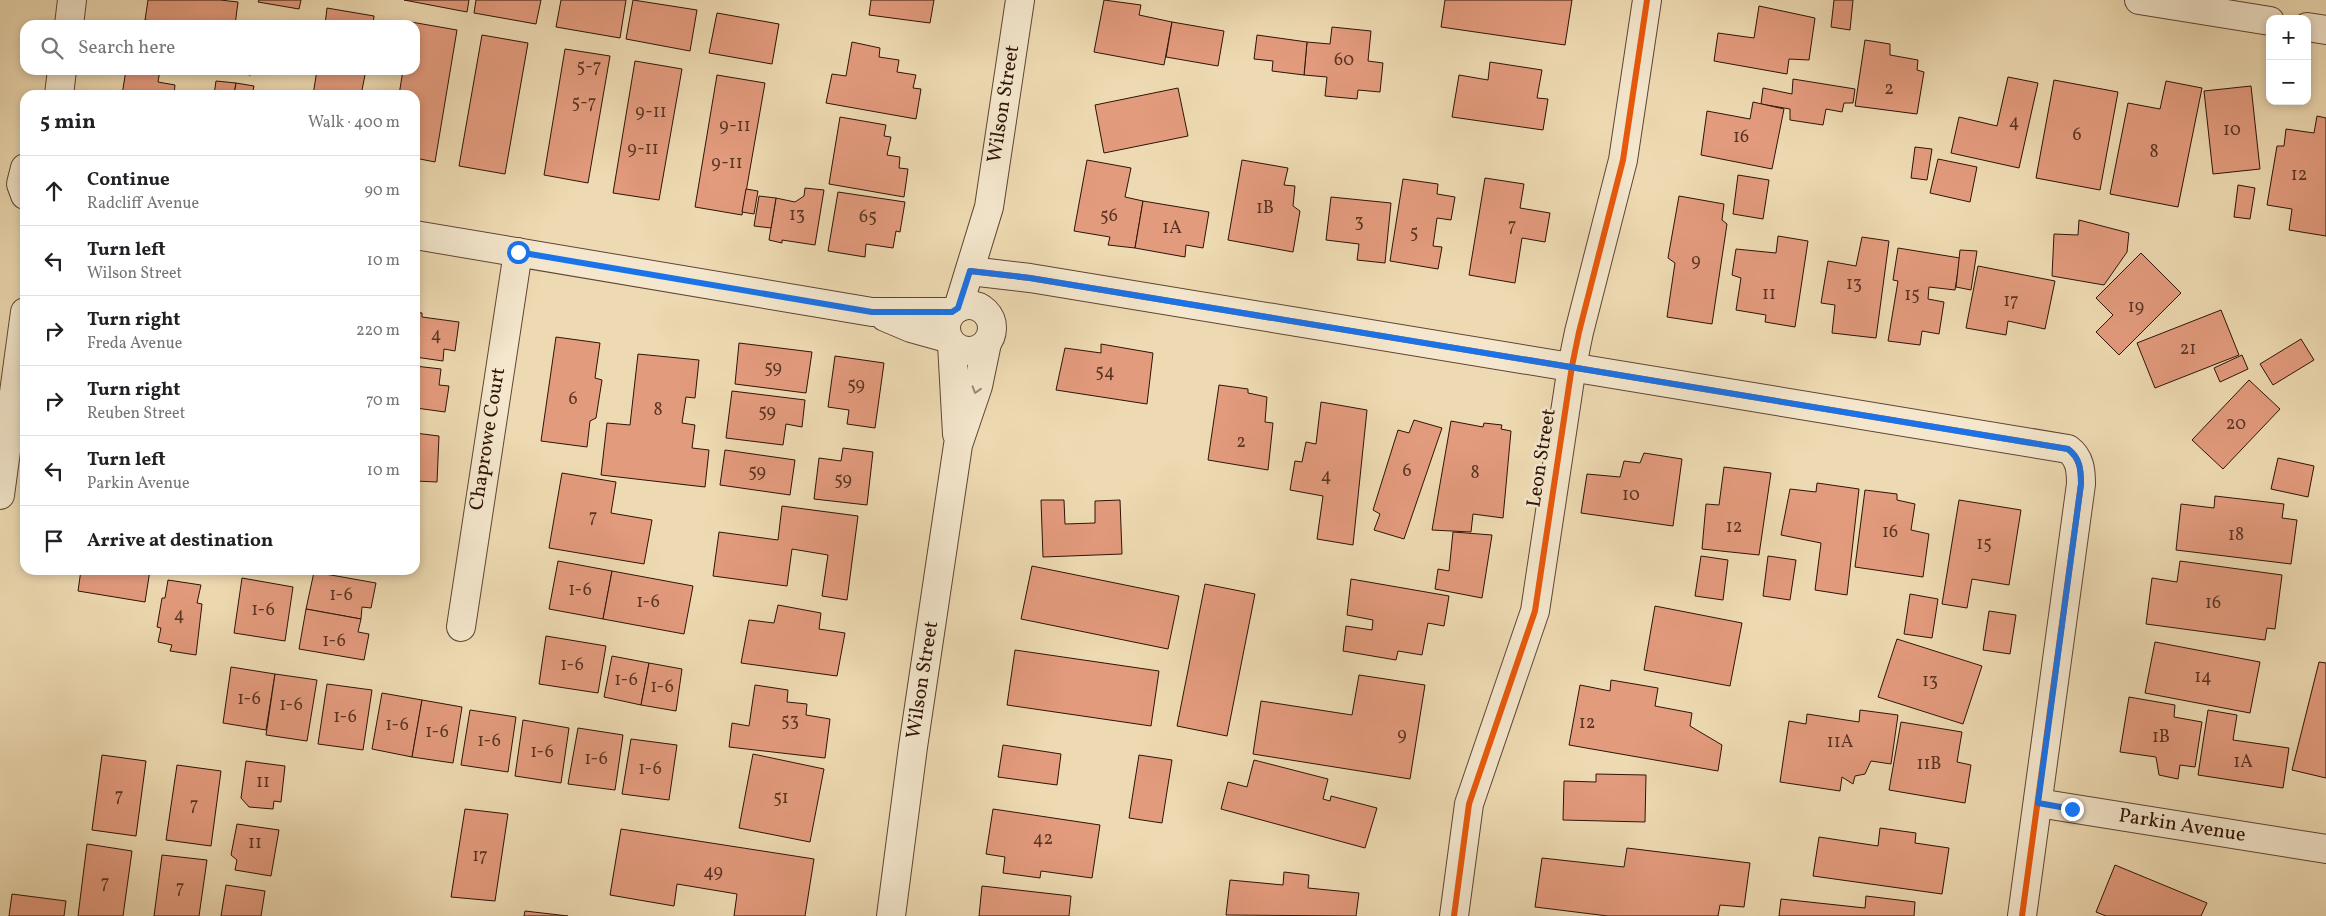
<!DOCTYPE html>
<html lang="en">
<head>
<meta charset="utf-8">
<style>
  body { margin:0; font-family:Vollkorn,serif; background:#f6f6f6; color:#202124 }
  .controls { position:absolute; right:15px; top:15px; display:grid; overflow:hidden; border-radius:10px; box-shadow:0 2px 8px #0003 }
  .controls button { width:45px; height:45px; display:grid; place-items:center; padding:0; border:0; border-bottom:1px solid #e0e0e0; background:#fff; color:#202124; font:25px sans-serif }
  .stop { position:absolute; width:15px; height:15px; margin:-11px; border:4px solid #1a73e8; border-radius:50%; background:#fff }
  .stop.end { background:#1a73e8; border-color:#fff; box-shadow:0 1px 5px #0008 }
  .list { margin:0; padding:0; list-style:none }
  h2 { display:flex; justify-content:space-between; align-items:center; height:65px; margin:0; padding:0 20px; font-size:21px }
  h2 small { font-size:16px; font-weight:400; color:#757577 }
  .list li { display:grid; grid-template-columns:32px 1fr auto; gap:15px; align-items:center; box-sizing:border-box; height:70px; padding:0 20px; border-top:1px solid #e0e0e0 }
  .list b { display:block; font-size:19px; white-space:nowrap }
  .list p { margin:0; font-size:16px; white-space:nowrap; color:#757577 }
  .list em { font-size:16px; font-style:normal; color:#757577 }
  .icon { flex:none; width:28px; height:28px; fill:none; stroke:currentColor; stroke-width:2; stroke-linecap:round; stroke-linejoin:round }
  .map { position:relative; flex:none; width:2326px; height:916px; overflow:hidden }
  .search { position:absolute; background:#fff; box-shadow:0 2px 8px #0003; left:20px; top:20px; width:400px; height:55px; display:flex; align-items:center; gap:12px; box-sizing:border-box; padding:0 18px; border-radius:15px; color:#757577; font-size:19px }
  .panel { position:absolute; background:#fff; box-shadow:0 2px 8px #0003; left:20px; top:90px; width:400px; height:485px; border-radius:15px }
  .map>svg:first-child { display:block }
</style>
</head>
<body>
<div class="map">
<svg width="2326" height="916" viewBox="0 0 2326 916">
  <rect width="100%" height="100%" fill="#eedab2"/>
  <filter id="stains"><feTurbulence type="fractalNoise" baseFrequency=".004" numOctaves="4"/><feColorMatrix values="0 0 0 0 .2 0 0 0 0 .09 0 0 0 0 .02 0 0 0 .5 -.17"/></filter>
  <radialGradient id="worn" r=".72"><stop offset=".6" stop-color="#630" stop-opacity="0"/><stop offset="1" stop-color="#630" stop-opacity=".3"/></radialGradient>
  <g fill="#e39b7d" stroke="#2e1307">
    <path d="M148,0H220L238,2L235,25H158L159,22L145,20Z"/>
    <path d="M259,0H301L299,9L258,2Z"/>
    <path d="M404,0H469L467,12Z"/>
    <path d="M476,0H541L536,24L474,13Z"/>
    <path d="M561,0H626L620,38L556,27Z"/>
    <path d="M633,0L697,10L690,51L626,39Z"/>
    <path d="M871,0H934L930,23L869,15Z"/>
    <path d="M1104,0L1141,5L1139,15L1172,22L1164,65L1094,52Z"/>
    <path d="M1445,0H1572L1565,45L1441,27Z"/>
    <path d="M1834,0H1853L1850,30L1831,27Z"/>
    <path d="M1759,6L1815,18L1809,60L1789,59L1787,74L1714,61L1718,33L1754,38Z"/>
    <path d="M327,8L374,16L373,25H325Z"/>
    <path d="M717,13L779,24L772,64L709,53Z"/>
    <path d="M411,22L457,30L435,162L415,158V95H399L403,70H415V25H410Z"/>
    <path d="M1172,22L1224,31L1218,66L1166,57Z"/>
    <path d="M1332,27L1371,31L1368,61L1383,63L1380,92L1358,90L1357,99L1325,96L1327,77L1304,75L1307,42L1330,44Z"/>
    <path d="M482,35L528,43L505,174L459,166Z"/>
    <path d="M1257,35L1307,42L1304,75L1272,71L1273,61L1254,59Z"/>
    <path d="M1865,40L1890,44V55L1918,60L1917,70L1924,72L1917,114L1855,106Z"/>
    <path d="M852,42L880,48L879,57L899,60L897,72L916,75L913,88L921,89L916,119L826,103L832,74L846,76Z"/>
    <path d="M565,49L610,56L588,183L544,175Z"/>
    <path d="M635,61L682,69L659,200L613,193Z"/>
    <path d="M1490,62L1542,70L1537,98L1548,99L1543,130L1452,117L1459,75L1488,80Z"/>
    <path d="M126,70H160L158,82L175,85L174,95H122Z"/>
    <path d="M211,70H252L251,75Z"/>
    <path d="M317,70H366L361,95H313Z"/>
    <path d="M717,75L765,83L742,215L695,207Z"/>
    <path d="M2008,77L2038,83L2019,168L1951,153L1959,117L1997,126Z"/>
    <path d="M1793,79L1855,89L1853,103H1844L1842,112L1826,109L1823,125L1790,120V109L1761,104L1763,88L1792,94Z"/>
    <path d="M2054,80L2118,92L2100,190L2036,178Z"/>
    <path d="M216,81L236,83L234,95H214Z"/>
    <path d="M2166,81L2202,88L2178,207L2110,194L2128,103L2160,109Z"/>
    <path d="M236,83L254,86L252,95H234Z"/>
    <path d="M2251,86L2260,169L2213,174L2204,91Z"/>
    <path d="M1178,88L1188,136L1104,153L1095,105Z"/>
    <path d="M1753,102L1784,109L1772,169L1701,155L1707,111L1750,119Z"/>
    <path d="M2317,116L2326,118V236L2289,230L2292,209L2267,205L2277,146H2284L2286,129L2314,133Z"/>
    <path d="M840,117L886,125L884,136L891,137L887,155L900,157L899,168L908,169L904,197L829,184Z"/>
    <path d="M1915,147L1932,149L1927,180L1911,178Z"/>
    <path d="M1938,159L1977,167L1970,202L1930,193Z"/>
    <path d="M1087,160L1131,168L1125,197L1143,201L1135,248L1108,245L1110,237L1074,231Z"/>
    <path d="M1242,160L1288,168L1284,185L1295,186L1293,206L1300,211L1293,252L1228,240Z"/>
    <path d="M1738,175L1769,180L1763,219L1733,214Z"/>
    <path d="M1485,178L1524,184L1520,208L1550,213L1545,242L1522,238L1515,283L1469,275Z"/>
    <path d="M1403,179L1438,184L1437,194L1455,197L1451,220L1437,218L1433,246L1442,247L1438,269L1390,261Z"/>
    <path d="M2238,185L2255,188L2250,219L2234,217Z"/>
    <path d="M805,188L824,190L815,245L782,240V243L769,240L776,198L795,202L804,196Z"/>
    <path d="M746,189L758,191L754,214L742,212Z"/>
    <path d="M838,192L905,202L900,232L896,231L893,248L866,244L865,257L828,251Z"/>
    <path d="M759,196L776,198L771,228L754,226Z"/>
    <path d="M1679,196L1724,204L1722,220L1727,224L1712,324L1667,317L1675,263L1668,258Z"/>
    <path d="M1331,197L1391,203L1385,263L1357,260L1359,244L1326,240Z"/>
    <path d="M1143,201L1209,212L1203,248L1186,245L1185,257L1135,248Z"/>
    <path d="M2079,220L2129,233L2127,252L2104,285L2052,276L2054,234L2078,235Z"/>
    <path d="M1778,236L1808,241L1795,327L1765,322L1766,315L1736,310L1741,278L1732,275L1736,249L1776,253Z"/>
    <path d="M1862,237L1889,241L1876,338L1832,333L1835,305L1821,303L1828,261L1856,266Z"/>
    <path d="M1898,248L1960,258L1955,290L1929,287L1928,299L1944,302L1939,334L1922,331L1920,345L1888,341L1898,281L1893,280Z"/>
    <path d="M1960,250L1977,251L1971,290L1956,287Z"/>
    <path d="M2141,253L2181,293L2119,355L2096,332L2113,315L2096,298Z"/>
    <path d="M1978,266L2055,281L2045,329L2008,321L2006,335L1966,328Z"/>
    <path d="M2221,310L2239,355L2155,388L2137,343Z"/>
    <path d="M415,312L422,313V317L459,322L455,351L444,349L443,361L415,357Z"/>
    <path d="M556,337L600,343L595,378L602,380L596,418L590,421L587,447L541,441Z"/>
    <path d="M2301,339L2314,360L2273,385L2260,364Z"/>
    <path d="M739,343L812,352L806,393L735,384Z"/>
    <path d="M1101,344L1153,353L1147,404L1056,390L1065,348L1101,353Z"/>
    <path d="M638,354L699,360L695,398L686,397L682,423L695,425L692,448L709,450L705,487L601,475L607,423L630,425Z"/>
    <path d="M2242,355L2248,369L2220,382L2214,368Z"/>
    <path d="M835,356L884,363L875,428L847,424L849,410L828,407Z"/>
    <path d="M415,366L441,369L439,385L449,386L445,412L416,408L415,413Z"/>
    <path d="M2249,380L2280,409L2223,469L2192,440Z"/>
    <path d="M1219,385L1248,389V393L1267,397L1265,422L1273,423L1268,470L1208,460Z"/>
    <path d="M732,391L805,400L802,427L786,424L783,445L726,438Z"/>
    <path d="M1321,402L1367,410L1353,545L1317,539L1323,496L1290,490L1295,461L1302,462L1306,442L1316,444Z"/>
    <path d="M1414,420L1442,428L1404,539L1374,530L1380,514L1373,510L1398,430L1409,433Z"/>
    <path d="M1451,421L1483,427L1484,423L1502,425L1501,429L1511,431L1503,518L1473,514L1471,532L1432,530Z"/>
    <path d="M415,433L439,436L437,482L415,481Z"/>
    <path d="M843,448L873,452L867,505L814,499L819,458L841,461Z"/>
    <path d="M725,450L795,460L790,495L720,485Z"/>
    <path d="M1644,453L1682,459L1673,526L1581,513L1587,474L1620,477L1624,461L1640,463Z"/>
    <path d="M2278,458L2314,466L2308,497L2271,489Z"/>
    <path d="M1724,467L1771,473L1759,555L1702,549L1706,504L1719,505Z"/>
    <path d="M562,473L616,482L611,513L652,520L644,564L549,548Z"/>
    <path d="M1817,483L1859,489L1847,595L1815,590L1821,543L1781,535L1790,489L1816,492Z"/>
    <path d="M1865,490L1897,494V500L1915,504L1911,530L1929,534L1923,577L1855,567Z"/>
    <path d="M2215,496L2284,504L2282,518L2297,520L2291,564L2176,550L2181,504L2214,508Z"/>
    <path d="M1041,500H1064L1065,524L1095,523V501L1120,500L1122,554L1043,557Z"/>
    <path d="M1959,500L2021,510L2009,585L1972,579L1967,608L1942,604Z"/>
    <path d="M782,506L858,516L847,600L822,596L828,555L792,549L787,586L713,576L719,532L778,540Z"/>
    <path d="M1453,532L1492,535L1482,598L1435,589L1438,569L1449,571Z"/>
    <path d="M1701,556L1728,560L1723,600L1695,596Z"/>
    <path d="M1768,556L1796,560L1790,600L1763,596Z"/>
    <path d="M558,561L612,571L603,619L549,609Z"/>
    <path d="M2180,561L2282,575L2275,629L2267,628L2265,640L2146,624L2152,578L2177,582Z"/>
    <path d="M1032,566L1179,596L1168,649L1021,619Z"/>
    <path d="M81,570H150L145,602L78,591Z"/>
    <path d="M612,571L693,586L684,634L603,619Z"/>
    <path d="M314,572L376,583L371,608L362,607L361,619L306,609Z"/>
    <path d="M242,578L293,587L285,641L234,633Z"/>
    <path d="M1351,579L1449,596L1444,626L1428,623L1422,655L1398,651L1396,660L1343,651L1346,626L1372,630L1373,620L1347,615Z"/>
    <path d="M168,580L201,585L197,603L202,604L196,655L170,651L172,645L158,642L161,628L157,627L162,598H165Z"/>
    <path d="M1205,584L1255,594L1227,736L1177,726Z"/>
    <path d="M1910,594L1938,599L1932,638L1904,634Z"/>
    <path d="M778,605L821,613L819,629L845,633L837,676L741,663L749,620L774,623Z"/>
    <path d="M1655,606L1742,623L1730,686L1644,670Z"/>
    <path d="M306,609L361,619L358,632L369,634L364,660L299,649Z"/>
    <path d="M1989,611L2016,615L2010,654L1983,650Z"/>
    <path d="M546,636L606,646L598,693L539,684Z"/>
    <path d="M1897,639L1982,666L1963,724L1878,697Z"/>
    <path d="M2155,642L2260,662L2250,713L2145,693Z"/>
    <path d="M1015,650L1159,671L1151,726L1007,705Z"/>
    <path d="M612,656L649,663L641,705L604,697Z"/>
    <path d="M2319,662L2326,663V778L2292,770Z"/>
    <path d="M649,663L682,669L676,711L641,705Z"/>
    <path d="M231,667L275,674L266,730L223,723Z"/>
    <path d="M275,674L317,680L307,741L266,735Z"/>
    <path d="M1359,675L1425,685L1410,779L1253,754L1261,701L1352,715Z"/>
    <path d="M1611,680L1658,688L1655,706L1692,713L1690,726L1722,745L1718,771L1569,745L1580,685L1610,691Z"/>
    <path d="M327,684L372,690L363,750L318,744Z"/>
    <path d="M755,685L788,690L787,702L807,704L806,715L830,719L825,758L729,747L732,723L749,726Z"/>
    <path d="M382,693L422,700L412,757L372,749Z"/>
    <path d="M2129,697L2175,705L2174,717L2202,722L2195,767L2180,765L2178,779L2159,775L2156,757L2120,752Z"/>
    <path d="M422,700L462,707L453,763L412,757Z"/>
    <path d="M470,710L516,717L508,772L461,765Z"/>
    <path d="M1860,710L1898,715L1891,764L1871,761L1865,774L1855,776L1853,784L1842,777L1840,791L1780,782L1789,721L1806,724L1807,714L1859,722Z"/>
    <path d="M2208,710L2237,715L2233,740L2289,748L2283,788L2198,775Z"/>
    <path d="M523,720L569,728L561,783L515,776Z"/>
    <path d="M1901,722L1962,732L1957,762L1971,765L1965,803L1889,790Z"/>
    <path d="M578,728L623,735L615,790L568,784Z"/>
    <path d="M631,739L677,745L669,800L622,794Z"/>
    <path d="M1003,745L1061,754L1057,785L998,777Z"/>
    <path d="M753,754L824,769L810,842L739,828Z"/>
    <path d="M102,755L146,761L136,836L92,830Z"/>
    <path d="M1139,755L1172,760L1162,823L1129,818Z"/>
    <path d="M1254,760L1328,779L1323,799L1330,801L1331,796L1377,808L1365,848L1221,809L1228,782L1247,787Z"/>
    <path d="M246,761L285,766L281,802L274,801L273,809L249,807L241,798Z"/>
    <path d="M177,765L221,771L211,846L166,840Z"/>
    <path d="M1596,774L1646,775L1645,822L1563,820L1564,781L1596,782Z"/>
    <path d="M465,809L508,814L495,901L451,897Z"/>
    <path d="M993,809L1100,825L1092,878L1041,871L1040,878L1003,873L1005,857L986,854Z"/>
    <path d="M237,824L279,830L271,876L235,870L237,860L231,855Z"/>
    <path d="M1880,828L1916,833L1915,843L1949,848L1942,894L1813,876L1819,837L1878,846Z"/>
    <path d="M621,829L814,859L805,916H734L737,894L677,884L674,906L610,895Z"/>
    <path d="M87,844L132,851L123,916H78Z"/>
    <path d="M1627,848L1750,863L1744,907L1720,905L1718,916H1608L1535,907L1542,858L1624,867Z"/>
    <path d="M162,855L207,860L199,916H154Z"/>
    <path d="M2115,865L2207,903L2201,916H2106L2096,912Z"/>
    <path d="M1284,872L1309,875L1308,888L1359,893L1356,916L1226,915L1230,880L1283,885Z"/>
    <path d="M226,885L265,891L261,916H221Z"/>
    <path d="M982,886L1071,896L1069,916H979Z"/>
    <path d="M12,894L66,901L64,916H9Z"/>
    <path d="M1866,896L1915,902L1914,916H1779L1781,899L1865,908Z"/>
    <path d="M525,911L568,916H524Z"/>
  </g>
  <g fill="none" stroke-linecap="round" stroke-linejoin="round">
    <g stroke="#5e4532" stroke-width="30">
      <g id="minor">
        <path d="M2139,0L2270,21"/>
        <path d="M69,25L72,0"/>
        <path d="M2307,27L2326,30"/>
        <path d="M59,95L62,70"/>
        <path d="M25,168L21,184L25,195"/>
        <path d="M415,235L872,312H952"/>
        <path d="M970,271L1030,278L2068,449C2080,458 2081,470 2081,484L2022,916"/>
        <circle cx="969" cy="328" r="23"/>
        <path d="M958,308L989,207L1020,0"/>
        <path d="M885,317L911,328L947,338"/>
        <path d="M952,344L957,434"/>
        <path d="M0,495L25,312"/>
        <path d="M461,627L518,252"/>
        <path d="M2038,803L2326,849"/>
        <path d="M891,916L913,747L958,445L978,386L987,343"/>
        <path d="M1454,916L1469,804L1535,611L1572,366L1579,332L1623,160L1647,0"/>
      </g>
    </g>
    <use href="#minor" stroke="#f4e7cd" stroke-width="28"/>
    <g stroke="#f4e7cd" stroke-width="9">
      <g id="cycleway">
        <path d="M970,271L1030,278L2068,449C2080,458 2081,470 2081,484L2022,916"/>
        <path d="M1454,916L1469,804L1535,611L1572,366L1579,332L1623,160L1647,0"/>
      </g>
    </g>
    <use href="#cycleway" stroke="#e8590c" stroke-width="6"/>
  </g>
  <defs><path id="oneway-chevron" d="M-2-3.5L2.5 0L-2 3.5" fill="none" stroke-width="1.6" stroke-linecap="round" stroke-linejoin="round" transform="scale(1.25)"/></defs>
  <use stroke="#9b8874" href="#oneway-chevron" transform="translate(976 390) rotate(107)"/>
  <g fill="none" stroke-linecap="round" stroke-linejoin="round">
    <path stroke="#1a73e8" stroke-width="6" d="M518,252L872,312H952L958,308L970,271L1030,278L2068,449C2080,458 2081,469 2081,484L2038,803L2072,809"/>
  </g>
  <g text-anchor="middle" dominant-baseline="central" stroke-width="5" stroke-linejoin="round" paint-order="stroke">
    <g font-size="18" fill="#5b3524">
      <text x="1344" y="60">60</text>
      <text x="589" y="67">5-7</text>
      <text x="1889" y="89">2</text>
      <text x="584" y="103">5-7</text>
      <text x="651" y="112">9-11</text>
      <text x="2014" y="122">4</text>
      <text x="735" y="126">9-11</text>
      <text x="2232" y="130">10</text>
      <text x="2077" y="135">6</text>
      <text x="1741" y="137">16</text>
      <text x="643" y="149">9-11</text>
      <text x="2154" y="152">8</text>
      <text x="727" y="163">9-11</text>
      <text x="2299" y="175">12</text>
      <text x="1265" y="208">1B</text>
      <text x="797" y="215">13</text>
      <text x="1109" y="216">56</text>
      <text x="868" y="217">65</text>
      <text x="1359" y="222">3</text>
      <text x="1512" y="226">7</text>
      <text x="1172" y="228">1A</text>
      <text x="1414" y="233">5</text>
      <text x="1696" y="261">9</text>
      <text x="1854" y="284">13</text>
      <text x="1769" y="294">11</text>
      <text x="1912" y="295">15</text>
      <text x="2011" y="301">17</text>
      <text x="2136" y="307">19</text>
      <text x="436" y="335">4</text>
      <text x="2188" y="349">21</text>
      <text x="773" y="368">59</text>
      <text x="1105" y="372">54</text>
      <text x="856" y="385">59</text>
      <text x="573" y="399">6</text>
      <text x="658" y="410">8</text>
      <text x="767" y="412">59</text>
      <text x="2236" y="424">20</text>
      <text x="1241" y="442">2</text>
      <text x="1407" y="471">6</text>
      <text x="757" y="472">59</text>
      <text x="1475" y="473">8</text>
      <text x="1326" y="476">4</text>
      <text x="843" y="480">59</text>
      <text x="1631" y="495">10</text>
      <text x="593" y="517">7</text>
      <text x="1734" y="527">12</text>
      <text x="1890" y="532">16</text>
      <text x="2236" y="535">18</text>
      <text x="1984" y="544">15</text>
      <text x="580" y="590">1-6</text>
      <text x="341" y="595">1-6</text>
      <text x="648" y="602">1-6</text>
      <text x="2213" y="603">16</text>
      <text x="263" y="610">1-6</text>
      <text x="179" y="615">4</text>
      <text x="334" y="641">1-6</text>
      <text x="572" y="665">1-6</text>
      <text x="2203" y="677">14</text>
      <text x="626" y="680">1-6</text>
      <text x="1930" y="681">13</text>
      <text x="662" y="687">1-6</text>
      <text x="249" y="699">1-6</text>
      <text x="291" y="705">1-6</text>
      <text x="345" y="717">1-6</text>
      <text x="790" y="721">53</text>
      <text x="1587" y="723">12</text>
      <text x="397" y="725">1-6</text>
      <text x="437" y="732">1-6</text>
      <text x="1402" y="735">9</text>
      <text x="2161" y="737">1B</text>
      <text x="489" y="741">1-6</text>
      <text x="1840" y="742">11A</text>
      <text x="542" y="752">1-6</text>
      <text x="596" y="759">1-6</text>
      <text x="2243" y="762">1A</text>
      <text x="1929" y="764">11B</text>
      <text x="650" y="769">1-6</text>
      <text x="263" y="782">11</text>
      <text x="119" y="796">7</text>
      <text x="781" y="798">51</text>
      <text x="194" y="805">7</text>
      <text x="1043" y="839">42</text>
      <text x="255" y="843">11</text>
      <text x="480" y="856">17</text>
      <text x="713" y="872">49</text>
      <text x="105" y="883">7</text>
      <text x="180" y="888">7</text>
    </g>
    <g font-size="20" fill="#2e1307" stroke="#f4e7cd">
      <text transform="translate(1004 104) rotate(-81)">Wilson Street</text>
      <text transform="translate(488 439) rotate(-81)">Chaprowe Court</text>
      <text transform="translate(1542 458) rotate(-81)">Leon Street</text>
      <text transform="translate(923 680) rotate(-81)">Wilson Street</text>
      <text transform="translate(2182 826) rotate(9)">Parkin Avenue</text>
    </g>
  </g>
  <rect width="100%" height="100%" filter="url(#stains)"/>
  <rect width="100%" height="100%" fill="url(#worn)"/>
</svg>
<div class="controls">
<button>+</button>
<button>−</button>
</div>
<div class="stop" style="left:518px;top:252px"></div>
<div class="stop end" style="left:2072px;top:809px"></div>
<div class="search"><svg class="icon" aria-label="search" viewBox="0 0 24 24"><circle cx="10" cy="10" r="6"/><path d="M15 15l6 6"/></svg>Search here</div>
<section class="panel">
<h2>5 min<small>Walk · 400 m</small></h2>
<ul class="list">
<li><svg class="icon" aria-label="ahead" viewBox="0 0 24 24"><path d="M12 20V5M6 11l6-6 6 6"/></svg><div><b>Continue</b><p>Radcliff Avenue</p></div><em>90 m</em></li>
<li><svg class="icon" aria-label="left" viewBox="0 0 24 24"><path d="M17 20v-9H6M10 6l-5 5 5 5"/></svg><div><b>Turn left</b><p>Wilson Street</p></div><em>10 m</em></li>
<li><svg class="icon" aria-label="right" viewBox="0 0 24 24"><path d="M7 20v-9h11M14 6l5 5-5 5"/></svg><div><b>Turn right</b><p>Freda Avenue</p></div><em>220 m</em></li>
<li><svg class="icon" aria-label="right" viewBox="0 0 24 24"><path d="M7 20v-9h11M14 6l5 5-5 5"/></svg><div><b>Turn right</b><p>Reuben Street</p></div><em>70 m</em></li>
<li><svg class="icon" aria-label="left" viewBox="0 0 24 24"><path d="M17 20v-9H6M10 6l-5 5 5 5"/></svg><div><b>Turn left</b><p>Parkin Avenue</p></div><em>10 m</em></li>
<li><svg class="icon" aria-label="arrive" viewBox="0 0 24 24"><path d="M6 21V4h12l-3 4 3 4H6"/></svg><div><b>Arrive at destination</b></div></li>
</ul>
</section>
</div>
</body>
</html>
